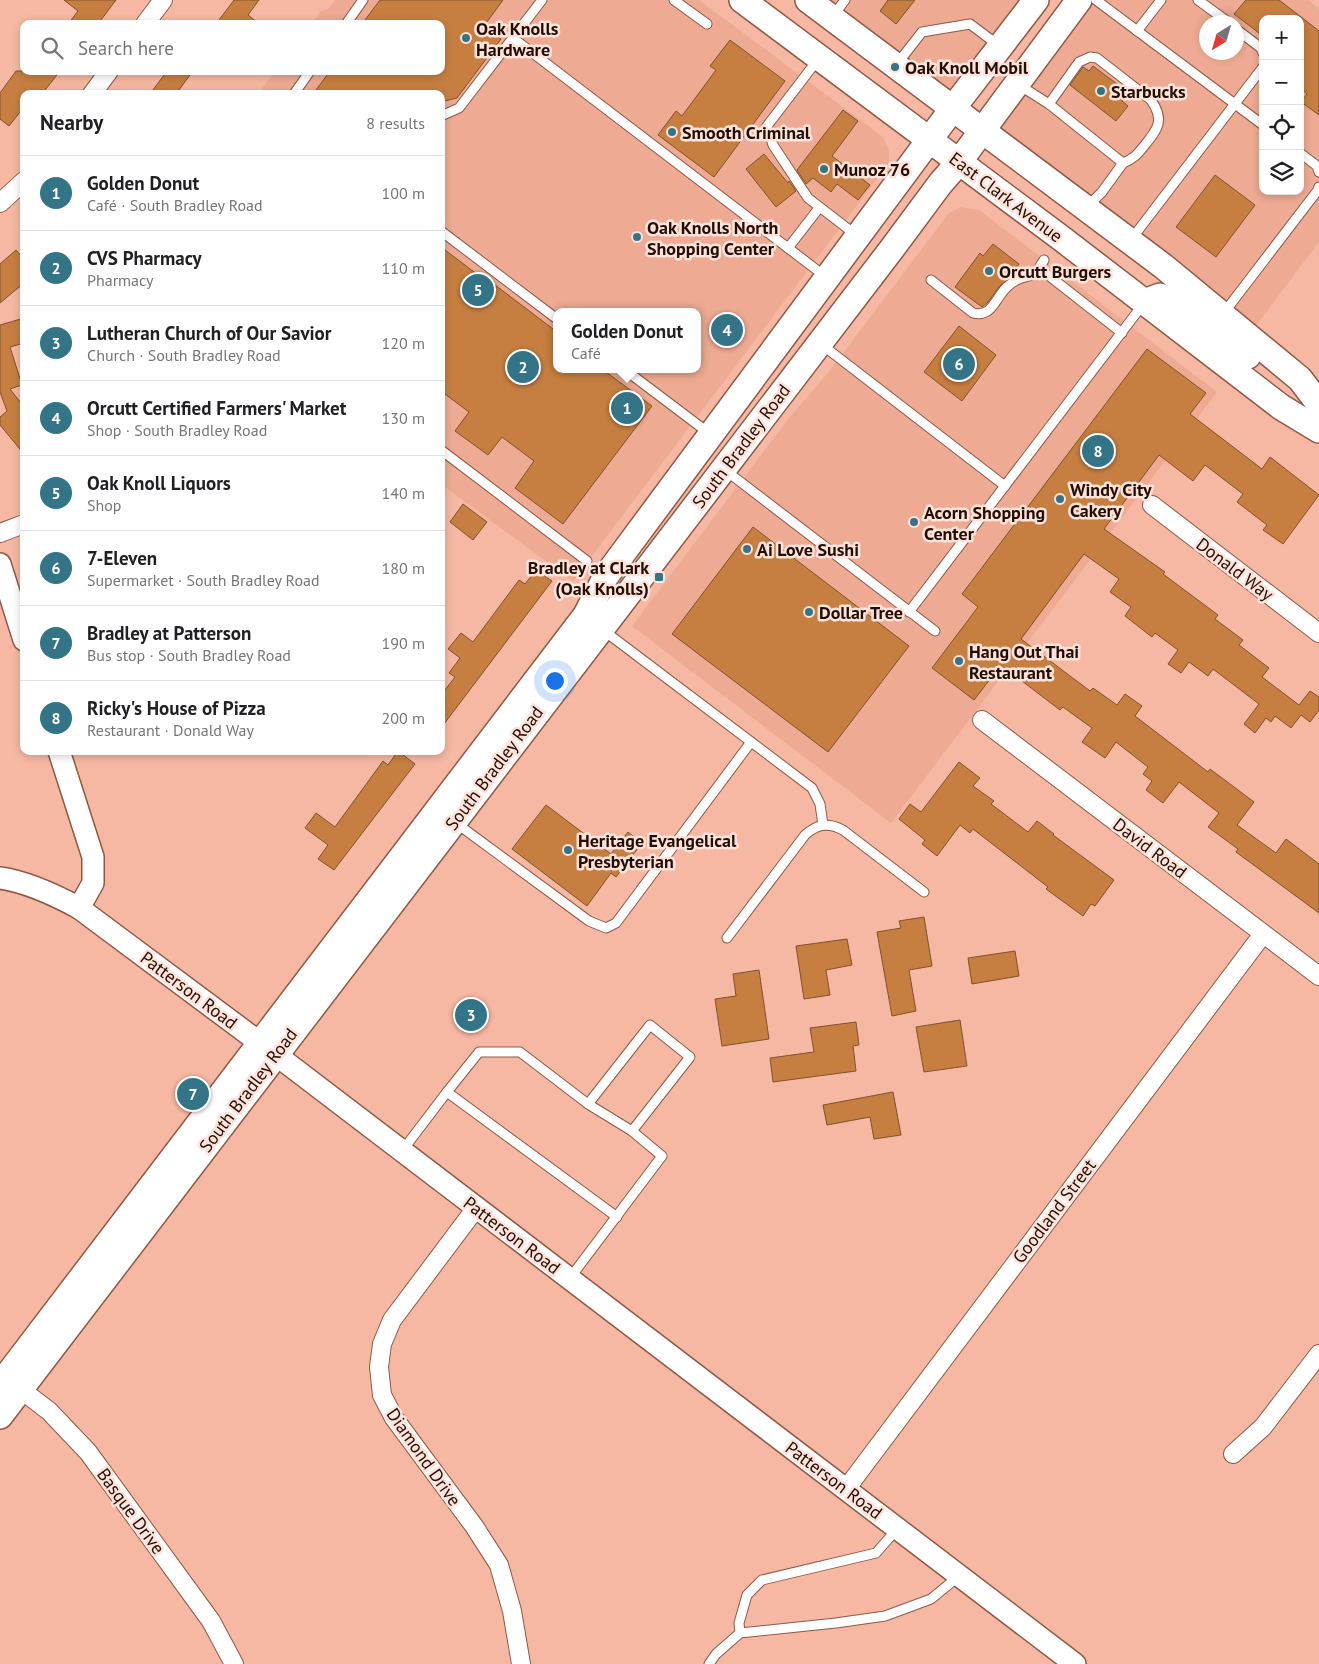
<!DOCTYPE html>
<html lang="en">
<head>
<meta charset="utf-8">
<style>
  body { margin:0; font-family:"PT Sans",sans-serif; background:#f6f6f6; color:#202124 }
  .controls { position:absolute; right:15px; top:15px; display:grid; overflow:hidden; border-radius:10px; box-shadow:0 2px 8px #0003 }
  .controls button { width:45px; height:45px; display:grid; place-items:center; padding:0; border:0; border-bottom:1px solid #e0e0e0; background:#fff; color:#202124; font:25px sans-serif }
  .compass { position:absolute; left:1199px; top:15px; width:45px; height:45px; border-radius:50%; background:#fff; box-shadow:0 2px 8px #0003; rotate:217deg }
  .you { position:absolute; left:554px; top:680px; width:18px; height:18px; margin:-12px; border:4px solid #fff; border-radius:50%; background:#1a73e8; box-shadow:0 0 0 8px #1a73e833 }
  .badge { display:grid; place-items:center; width:32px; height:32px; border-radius:50%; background:#337487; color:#fff; font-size:16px; font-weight:700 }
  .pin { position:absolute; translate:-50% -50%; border:2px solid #fff; box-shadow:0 1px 5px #0006 }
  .popup { position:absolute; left:553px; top:308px; width:148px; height:65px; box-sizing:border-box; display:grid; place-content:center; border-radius:10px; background:#fff; filter:drop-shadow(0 1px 4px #0005); font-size:16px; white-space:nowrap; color:#757577 }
  .popup b { font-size:19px; color:#202124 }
  .popup::after { content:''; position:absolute; left:50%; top:100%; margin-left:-10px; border:10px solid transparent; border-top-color:#fff }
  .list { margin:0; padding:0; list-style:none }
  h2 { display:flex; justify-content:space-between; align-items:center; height:65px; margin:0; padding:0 20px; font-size:21px }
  h2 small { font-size:16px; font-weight:400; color:#757577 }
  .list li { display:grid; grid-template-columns:32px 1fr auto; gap:15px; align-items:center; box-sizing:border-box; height:75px; padding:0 20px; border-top:1px solid #e0e0e0 }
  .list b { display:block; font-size:19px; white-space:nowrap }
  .list p { margin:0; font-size:16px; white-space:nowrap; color:#757577 }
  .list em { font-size:16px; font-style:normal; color:#757577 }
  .icon { flex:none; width:28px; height:28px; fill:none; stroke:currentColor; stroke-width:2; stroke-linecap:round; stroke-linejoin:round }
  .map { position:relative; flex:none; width:1319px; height:1664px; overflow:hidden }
  .search { position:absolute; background:#fff; box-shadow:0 2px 8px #0003; left:20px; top:20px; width:425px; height:55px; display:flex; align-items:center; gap:12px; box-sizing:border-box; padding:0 18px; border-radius:10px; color:#757577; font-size:19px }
  .panel { position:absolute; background:#fff; box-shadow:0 2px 8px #0003; left:20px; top:90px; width:425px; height:665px; border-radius:10px }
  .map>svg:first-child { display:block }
</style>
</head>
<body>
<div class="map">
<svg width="1319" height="1664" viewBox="0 0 1319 1664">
  <rect width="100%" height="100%" fill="#f6b8a2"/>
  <g fill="#eeaa92" fill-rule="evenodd">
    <path d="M335,0H699L883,137L889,150V163L573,581L441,484V94H258L275,71H441V24H311L321,11L328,9ZM557,312H697V369H557Z"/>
    <path d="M821,0H1027L951,100Z"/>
    <path d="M1090,0H1308L1319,9V242L1251,332L995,129ZM1263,19H1300V191H1263ZM1206,22H1236V52H1206Z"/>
    <path d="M961,207L979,210L1217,392L891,823L632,626L789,418L828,373L949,213Z"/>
  </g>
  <g fill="#c67f40" stroke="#7e522d">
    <path d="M64,0H116L98,24H68L78,11Z"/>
    <path d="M234,0H259L248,15L259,24H216Z"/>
    <path d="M380,0H503L484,26L501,39L457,98L441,102V94H313L330,71H441V24H362Z"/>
    <path d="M888,0H915L896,24L880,11Z"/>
    <path d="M1246,0H1279L1319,31V115L1301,102L1307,94L1300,88V19H1263V36L1234,14Z"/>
    <path d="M730,40L785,81L714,177L658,135L676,111L682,116L716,70L710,66Z"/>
    <path d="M1093,66L1129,93L1122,101L1128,106L1116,121L1070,85L1083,67L1089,71Z"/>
    <path d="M16,71H60L42,94H24V107L9,126L0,119V93Z"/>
    <path d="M167,71H193L176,94H150Z"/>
    <path d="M843,110L858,121L832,156L870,185L858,200L837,184L831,192L813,178L806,184L797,170Z"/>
    <path d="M764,154L788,183L789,181L796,191L776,207L746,169Z"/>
    <path d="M1215,175L1255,205L1216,257L1176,227Z"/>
    <path d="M993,244L1019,264L1009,278L999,287L988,302L982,307L955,287L980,253L983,256Z"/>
    <path d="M441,247L494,287L495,285L557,332V369H602L652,406L563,524L515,488L534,461L502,437L488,455L455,431L469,412L441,391Z"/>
    <path d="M16,250L24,259V283L0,303V264Z"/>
    <path d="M24,318V343L10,347L22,385L10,389L24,407V454L0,425V417L7,411L0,392V325Z"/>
    <path d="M959,326L996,355L962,401L924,372Z"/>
    <path d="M1147,349L1206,393L1190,414L1262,469L1270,457L1319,495L1283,544L1263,530L1267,525L1237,502L1243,494L1205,465L1193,481L1159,455L1104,529L1165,572L1163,574L1218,615L1215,619L1243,640L1239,645L1269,668L1262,677L1299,705L1310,691L1319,697V710L1310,722L1301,715L1291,728L1275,716L1271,722L1266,718L1255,733L1244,724L1259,704L1213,669L1208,676L1189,662L1181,673L1168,664L1178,650L1155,633L1152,637L1125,616L1131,607L1110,592L1119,579L1084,554L1021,639L1090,691L1093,688L1117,705L1125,694L1142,706L1135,716L1208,772L1210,769L1254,802L1237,825L1276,853L1286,839L1319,864V913L1236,852L1238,849L1208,827L1219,813L1179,782L1163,803L1146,790L1152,781L1143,774L1148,767L1116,742L1105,758L1082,742L1092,728L1063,707L1060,710L1001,665L974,700L932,668L978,607L962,594Z"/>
    <path d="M463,504L487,522L473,540L450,522Z"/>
    <path d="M753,527L909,646L828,752L672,634Z"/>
    <path d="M536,570L552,581L441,728V695L455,677L449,673L460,658L448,649L461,633L473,642L519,580L525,584Z"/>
    <path d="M398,751L415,764L334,870L318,859L328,845L305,828L316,813L335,827L383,761L388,765Z"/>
    <path d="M959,762L980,778L973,786L994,801L991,804L1028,832L1037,821L1054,834L1053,835L1114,880L1095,906L1091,904L1083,916L1046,889L1048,887L973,829L970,833L960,825L937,856L922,844L925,840L899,819L910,804L921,812Z"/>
    <path d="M546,805L611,854L628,832L642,843L616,877L611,873L587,906L512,849Z"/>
    <path d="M924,917L932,966L909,970L916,1011L892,1016L877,932L901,928L899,921Z"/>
    <path d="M847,939L852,965L826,970L830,995L804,999L796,946Z"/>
    <path d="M1015,951L1019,976L972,984L968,958Z"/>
    <path d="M759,970L769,1039L722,1046L715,999L736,996L733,974Z"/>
    <path d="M960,1020L967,1066L924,1072L916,1027Z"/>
    <path d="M856,1022L859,1045L853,1046L856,1071L773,1082L770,1058L814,1052L810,1028Z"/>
    <path d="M893,1092L901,1135L874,1139L870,1117L827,1125L823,1105Z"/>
  </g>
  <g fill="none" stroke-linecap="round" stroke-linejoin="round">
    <g stroke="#8e5845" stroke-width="11">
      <g id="service">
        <path d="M674,0L707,24"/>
        <path d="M1096,0L1263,125"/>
        <path d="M1198,0L1228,22"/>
        <path d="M833,16L845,0"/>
        <path d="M346,24L363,0"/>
        <path d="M1236,29L1261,48L1263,53"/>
        <path d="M1137,31L1161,0"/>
        <path d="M513,38L826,277"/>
        <path d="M819,58L767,126L773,145L808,198L856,235"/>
        <path d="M897,64L922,32L970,24L998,45"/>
        <path d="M1019,85L1049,104L1123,163L1102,192L1087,207"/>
        <path d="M294,94L310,71"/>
        <path d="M1049,104L1079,62L1090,57L1097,58L1151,100C1165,120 1158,129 1144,146C1137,155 1133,159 1123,163"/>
        <path d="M441,116L459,108L542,0"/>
        <path d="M1300,153L1317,166L1319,172"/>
        <path d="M441,231L557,319"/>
        <path d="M1130,241L1263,67"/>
        <path d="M788,248L819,208"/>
        <path d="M1044,260L1039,268L1122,333"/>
        <path d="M931,280L973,313C993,318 995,297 1008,286C1016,279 1023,277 1033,275"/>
        <path d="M1223,314L1318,190L1319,187"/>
        <path d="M821,344L1005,486"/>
        <path d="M624,369L710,434"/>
        <path d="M441,450L587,561"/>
        <path d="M725,470L935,631"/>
        <path d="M909,612L1144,303"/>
        <path d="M603,630L812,788L820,804L823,825"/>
        <path d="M456,823L589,921L606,928L616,923L751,742"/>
        <path d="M727,938L805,835C817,824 828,822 843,830L924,892"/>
        <path d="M447,1092L617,1217"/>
        <path d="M588,1104L650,1025L690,1057L632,1131"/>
        <path d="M402,1151L447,1092L479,1052H520L588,1104L632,1131L662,1156L570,1278"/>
        <path d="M740,1633L739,1623L747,1595L762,1580L876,1553L897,1529"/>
        <path d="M709,1664L716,1654L740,1633L836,1623L885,1616L931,1599L959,1576"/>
      </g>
    </g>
    <g stroke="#8e5845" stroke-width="20">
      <g id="minor">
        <path d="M145,24L163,0"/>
        <path d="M92,94L109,71"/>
        <path d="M0,203L24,181"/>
        <path d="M1152,505L1319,633"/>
        <path d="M0,533L24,524"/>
        <path d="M982,720L1319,976"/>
        <path d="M476,1208L392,1320L382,1344L379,1367L382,1395L394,1418L474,1526L499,1565L512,1611L521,1664"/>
        <path d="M11,1382L49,1411L88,1452L211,1621L234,1664"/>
        <path d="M1233,1454L1263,1427L1319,1354"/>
        <path d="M846,1489L1263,934"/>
      </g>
    </g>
    <g stroke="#8e5845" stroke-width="24">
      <g id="tertiary">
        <path d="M0,564L24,640"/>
        <path d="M59,751L93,857V883L79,908L275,1054L1075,1664"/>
        <path d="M0,878C28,882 55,895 79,908"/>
      </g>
    </g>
    <g stroke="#8e5845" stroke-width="28">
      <g id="secondary">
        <path d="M742,0L1061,238L1281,407L1319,430"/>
        <path d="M808,0L1163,266L1300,379L1319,404"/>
        <path d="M1144,302L1160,296L1172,300L1248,356"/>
        <path d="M0,1385L586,615L606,576L953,108L1036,0"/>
        <path d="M0,1416L891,250L940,184L959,162L1079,0"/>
      </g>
    </g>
    <use href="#service" stroke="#fff" stroke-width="9"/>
    <use href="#minor" stroke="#fff" stroke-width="18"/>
    <use href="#tertiary" stroke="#fff" stroke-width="21"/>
    <use href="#secondary" stroke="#fff" stroke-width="25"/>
  </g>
  <g fill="#337487" stroke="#fde3da" stroke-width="2">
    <circle cx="466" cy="38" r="5"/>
    <circle cx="895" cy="67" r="5"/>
    <circle cx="1101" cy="91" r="5"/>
    <circle cx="672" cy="132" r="5"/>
    <circle cx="824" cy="169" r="5"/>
    <circle cx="637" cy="237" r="5"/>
    <circle cx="989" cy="271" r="5"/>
    <circle cx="1060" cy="499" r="5"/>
    <circle cx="914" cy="522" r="5"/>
    <circle cx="747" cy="549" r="5"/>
    <rect x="654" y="572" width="10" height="10" rx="2.5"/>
    <circle cx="809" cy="612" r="5"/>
    <circle cx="959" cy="661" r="5"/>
    <circle cx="568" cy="850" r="5"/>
  </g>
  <g text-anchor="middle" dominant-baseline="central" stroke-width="5" stroke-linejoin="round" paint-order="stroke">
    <g font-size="18" font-weight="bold" fill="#230e06" stroke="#fde3da" text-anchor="start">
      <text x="476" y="28">Oak Knolls<tspan x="476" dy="21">Hardware</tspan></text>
      <text x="905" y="67">Oak Knoll Mobil</text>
      <text x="1111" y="91">Starbucks</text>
      <text x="682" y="132">Smooth Criminal</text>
      <text x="834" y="169">Munoz 76</text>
      <text x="647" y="227">Oak Knolls North<tspan x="647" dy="21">Shopping Center</tspan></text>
      <text x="999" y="271">Orcutt Burgers</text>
      <text x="1070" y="489">Windy City<tspan x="1070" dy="21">Cakery</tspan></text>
      <text x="924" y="512">Acorn Shopping<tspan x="924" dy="21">Center</tspan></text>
      <text x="757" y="549">Ai Love Sushi</text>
      <text x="649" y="567" text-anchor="end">Bradley at Clark<tspan x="649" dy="21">(Oak Knolls)</tspan></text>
      <text x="819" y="612">Dollar Tree</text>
      <text x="969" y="651">Hang Out Thai<tspan x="969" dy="21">Restaurant</tspan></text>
      <text x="578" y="840">Heritage Evangelical<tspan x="578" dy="21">Presbyterian</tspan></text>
    </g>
    <g font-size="18" fill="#230e06" stroke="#fde3da">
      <text transform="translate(1006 197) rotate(37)">East Clark Avenue</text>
      <text transform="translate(741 446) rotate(-53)">South Bradley Road</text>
      <text transform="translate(1235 569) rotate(37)">Donald Way</text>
      <text transform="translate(494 768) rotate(-53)">South Bradley Road</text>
      <text transform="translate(1150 848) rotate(37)">David Road</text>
      <text transform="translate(189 990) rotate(37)">Patterson Road</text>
      <text transform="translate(248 1090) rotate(-53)">South Bradley Road</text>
      <text transform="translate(1054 1211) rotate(-53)">Goodland Street</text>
      <text transform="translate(512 1235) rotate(37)">Patterson Road</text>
      <text transform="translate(424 1457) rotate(55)">Diamond Drive</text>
      <text transform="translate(834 1480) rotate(37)">Patterson Road</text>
      <text transform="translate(131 1511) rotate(54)">Basque Drive</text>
    </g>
  </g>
</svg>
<div class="controls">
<button>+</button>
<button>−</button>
<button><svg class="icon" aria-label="locate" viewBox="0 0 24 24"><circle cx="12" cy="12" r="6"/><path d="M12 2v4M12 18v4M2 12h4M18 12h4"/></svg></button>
<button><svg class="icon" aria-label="layers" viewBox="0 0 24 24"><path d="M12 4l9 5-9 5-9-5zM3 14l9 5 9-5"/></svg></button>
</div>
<svg class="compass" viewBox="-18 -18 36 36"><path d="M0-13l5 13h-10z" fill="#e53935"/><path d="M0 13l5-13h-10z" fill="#757577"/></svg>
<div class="you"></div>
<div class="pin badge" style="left:627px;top:408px">1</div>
<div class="popup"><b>Golden Donut</b>Café</div>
<div class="pin badge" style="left:523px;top:367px">2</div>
<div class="pin badge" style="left:471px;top:1015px">3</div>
<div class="pin badge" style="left:727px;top:330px">4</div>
<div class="pin badge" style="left:478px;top:290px">5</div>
<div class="pin badge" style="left:959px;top:364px">6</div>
<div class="pin badge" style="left:193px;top:1094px">7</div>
<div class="pin badge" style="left:1098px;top:451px">8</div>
<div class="search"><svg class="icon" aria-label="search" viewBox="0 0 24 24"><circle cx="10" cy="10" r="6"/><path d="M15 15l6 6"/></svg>Search here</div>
<section class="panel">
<h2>Nearby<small>8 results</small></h2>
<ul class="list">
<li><span class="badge">1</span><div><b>Golden Donut</b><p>Café · South Bradley Road</p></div><em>100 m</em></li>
<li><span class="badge">2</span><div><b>CVS Pharmacy</b><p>Pharmacy</p></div><em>110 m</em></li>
<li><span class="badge">3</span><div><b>Lutheran Church of Our Savior</b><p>Church · South Bradley Road</p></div><em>120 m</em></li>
<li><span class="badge">4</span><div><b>Orcutt Certified Farmers' Market</b><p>Shop · South Bradley Road</p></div><em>130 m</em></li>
<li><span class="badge">5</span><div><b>Oak Knoll Liquors</b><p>Shop</p></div><em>140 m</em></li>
<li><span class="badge">6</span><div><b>7-Eleven</b><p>Supermarket · South Bradley Road</p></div><em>180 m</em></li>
<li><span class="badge">7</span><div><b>Bradley at Patterson</b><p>Bus stop · South Bradley Road</p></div><em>190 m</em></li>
<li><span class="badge">8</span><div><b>Ricky's House of Pizza</b><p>Restaurant · Donald Way</p></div><em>200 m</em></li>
</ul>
</section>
</div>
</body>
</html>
